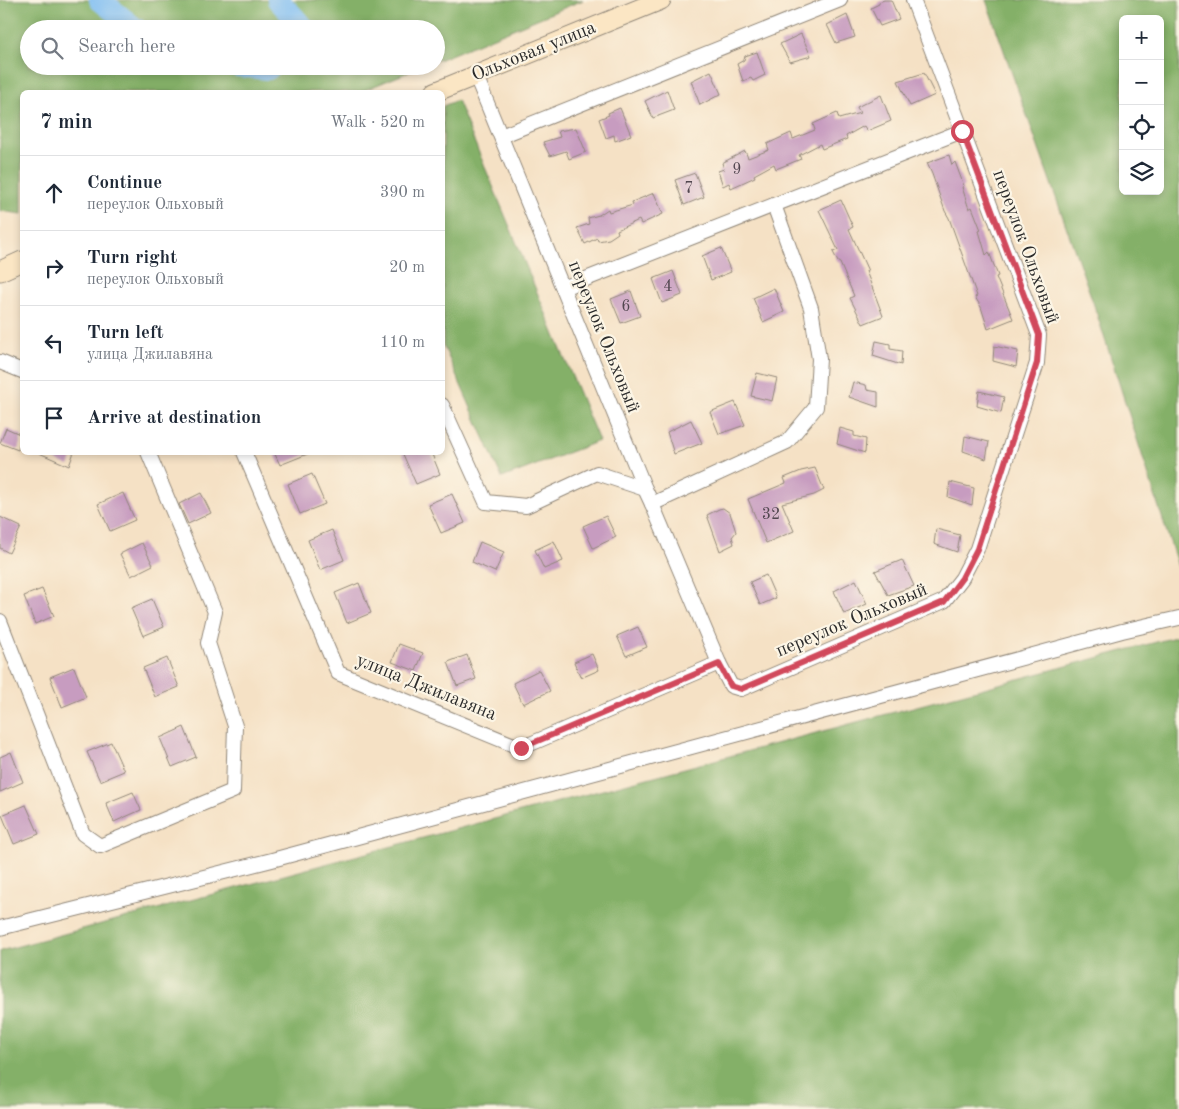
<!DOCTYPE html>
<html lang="en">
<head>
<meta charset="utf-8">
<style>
  body { margin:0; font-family:"Old Standard TT",serif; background:#f6f6f7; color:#1f2937 }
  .controls { position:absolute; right:15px; top:15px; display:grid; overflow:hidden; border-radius:8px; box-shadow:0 2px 8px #0003 }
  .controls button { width:45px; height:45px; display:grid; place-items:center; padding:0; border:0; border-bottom:1px solid #e0e1e3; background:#fff; color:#1f2937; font:25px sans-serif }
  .stop { position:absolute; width:15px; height:15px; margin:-11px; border:4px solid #d1495b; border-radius:50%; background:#fff }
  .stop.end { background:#d1495b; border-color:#fff; box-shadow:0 1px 5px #0008 }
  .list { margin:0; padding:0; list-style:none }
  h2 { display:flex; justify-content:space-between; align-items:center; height:65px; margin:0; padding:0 20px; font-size:21px }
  h2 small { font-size:16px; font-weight:400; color:#747a83 }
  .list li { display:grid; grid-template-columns:32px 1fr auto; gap:15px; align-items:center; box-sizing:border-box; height:75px; padding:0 20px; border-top:1px solid #e0e1e3 }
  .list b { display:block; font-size:19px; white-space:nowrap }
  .list p { margin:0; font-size:16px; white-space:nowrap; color:#747a83 }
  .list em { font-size:16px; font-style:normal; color:#747a83 }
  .icon { flex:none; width:28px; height:28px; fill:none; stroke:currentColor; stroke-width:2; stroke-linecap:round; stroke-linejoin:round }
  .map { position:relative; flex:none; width:1179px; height:1109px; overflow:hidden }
  .search { position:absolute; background:#fff; box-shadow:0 2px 8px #0003; left:20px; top:20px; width:425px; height:55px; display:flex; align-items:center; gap:12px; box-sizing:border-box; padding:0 18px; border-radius:28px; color:#747a83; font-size:19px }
  .panel { position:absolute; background:#fff; box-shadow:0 2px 8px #0003; left:20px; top:90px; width:425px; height:365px; border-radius:8px }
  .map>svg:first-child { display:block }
</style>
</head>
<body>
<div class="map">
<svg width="1179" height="1109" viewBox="0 0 1179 1109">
  <rect width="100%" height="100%" fill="#fcf5e5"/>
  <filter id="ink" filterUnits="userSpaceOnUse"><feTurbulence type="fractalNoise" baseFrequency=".02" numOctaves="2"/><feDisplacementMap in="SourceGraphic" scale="10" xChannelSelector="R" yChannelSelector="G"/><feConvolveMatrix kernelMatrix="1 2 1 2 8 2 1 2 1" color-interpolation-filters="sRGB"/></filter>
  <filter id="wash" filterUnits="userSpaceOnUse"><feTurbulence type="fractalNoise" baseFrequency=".0096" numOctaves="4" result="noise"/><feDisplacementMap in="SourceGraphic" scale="20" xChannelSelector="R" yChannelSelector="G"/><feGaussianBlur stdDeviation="1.12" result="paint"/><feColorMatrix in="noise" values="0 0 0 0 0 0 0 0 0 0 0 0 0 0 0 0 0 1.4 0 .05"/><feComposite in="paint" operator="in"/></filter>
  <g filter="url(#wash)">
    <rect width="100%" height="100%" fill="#f5e1c5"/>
    <g fill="#84b068" stroke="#586e4a" fill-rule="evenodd">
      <path d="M0,0H583L436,61V29H29V66H423L360,92H22V214L0,211Z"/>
      <path d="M986,0H1179V570L1093,302ZM1123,19H1160V191H1123Z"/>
      <path d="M457,100L599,441L502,478L443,345V106Z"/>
      <path d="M1179,636V1109H0V951Z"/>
    </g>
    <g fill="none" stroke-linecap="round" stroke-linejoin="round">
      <g stroke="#7fbef3" stroke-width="22">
        <path d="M100,0L136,29"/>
        <path d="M278,0L305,29"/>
        <path d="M238,66L268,69L271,66"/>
      </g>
    </g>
    <g id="blocks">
      <g fill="#c79cc0">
        <path d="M884,0H891L899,19L880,26L871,8L879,4V2Z"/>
        <path d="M847,15L855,37L836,43L827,25Z"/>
        <path d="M801,34L811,56L790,62L780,44Z"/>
        <path d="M757,52L765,75L753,81L751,78L743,81L737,64L744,60L745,56Z"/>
        <path d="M711,71L721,94L700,105L691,81Z"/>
        <path d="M924,73L935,95L910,106L898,81Z"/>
        <path d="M667,90L674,110L653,118L645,101Z"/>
        <path d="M881,95L891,121L867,131L864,126L846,136L847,139L822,149L820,144L799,155L801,159L776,169L774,164L754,175L755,177L731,188L729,183L723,186L718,171L724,169L722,163L745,151L748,158L769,150L767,144L791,133L793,139L815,130L813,124L837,113L839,119L860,113L857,107Z"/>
        <path d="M620,108L631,135L615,141L614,135L606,138L599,119L609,115L608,113Z"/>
        <path d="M576,128L586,152L569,159L566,151L550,156L543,142L560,137L558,131Z"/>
        <path d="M949,155L952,165L955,162L964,186L962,187L969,209L972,207L981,230L979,231L986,255L989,252L998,276L996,277L1013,319L988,329L981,307L975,297L977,296L949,218L945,211L932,174L927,163Z"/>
        <path d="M695,173L704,197L684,205L675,180Z"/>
        <path d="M654,193L663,214L641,224L639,220L617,230L618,233L609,239L598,241L597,238L585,244L577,228L589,224L588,218L599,215L608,209L609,212L633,205L632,202Z"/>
        <path d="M841,200L853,227L849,229L868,271H866L883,316L863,324L850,298L854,296L840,263L838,262L833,252L838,250L819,210Z"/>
        <path d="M721,248L731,272L711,280L702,256Z"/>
        <path d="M673,271L682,295L662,303L653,279Z"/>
        <path d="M774,288L784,312L763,322L753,298Z"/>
        <path d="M631,291L640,316L621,323L611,299Z"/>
        <path d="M876,341L890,344V349L902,351L901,365L873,356Z"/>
        <path d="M994,346L1018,351L1016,367L993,361Z"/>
        <path d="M757,373L777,378L772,401L751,396Z"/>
        <path d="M853,382L866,385L867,390L878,392V407L849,397Z"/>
        <path d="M979,391L1004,397L1001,413L977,406Z"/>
        <path d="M735,402L745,425L719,434L710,412Z"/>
        <path d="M691,420L702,443L674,454L667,432Z"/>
        <path d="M6,428L22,435L18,450L0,443Z"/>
        <path d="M840,428L854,432V436L866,439L865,453L837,444Z"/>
        <path d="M965,436L989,442L986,459L963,451Z"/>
        <path d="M37,452H74L69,466Z"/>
        <path d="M274,452H310V453L280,465Z"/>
        <path d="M402,452H431L440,474L416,484Z"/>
        <path d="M815,468L824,490L814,495L782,503L794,531L766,543L748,499L786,483L784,478L801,471Z"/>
        <path d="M312,474L325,504L300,514L288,484Z"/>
        <path d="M950,482L974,488L972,505L948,497Z"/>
        <path d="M123,493L135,520L110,531L98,504Z"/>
        <path d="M201,493L211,513L188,524L179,504Z"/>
        <path d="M452,494L465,523L441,533L428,504Z"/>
        <path d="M723,508L730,513L736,532L732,537L734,544L720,551L707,515L719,509Z"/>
        <path d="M606,516L616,537L593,548L583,526Z"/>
        <path d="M0,517L21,527L9,553L0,548Z"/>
        <path d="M936,529L960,535L957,552L934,544Z"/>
        <path d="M332,530L344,560L320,570L308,540Z"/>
        <path d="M554,541L563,561L544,569L535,550Z"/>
        <path d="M480,542L504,552L495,572L472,562Z"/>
        <path d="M142,543L153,565L131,576L120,554Z"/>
        <path d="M902,560L914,586L888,595L875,571Z"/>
        <path d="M766,575L776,598L760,605L750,582Z"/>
        <path d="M856,580L867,604L844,614L834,591Z"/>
        <path d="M359,583L371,613L347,623L335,593Z"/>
        <path d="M42,589L54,616L35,624L24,596Z"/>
        <path d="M152,599L164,627L143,636L131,608Z"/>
        <path d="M638,627L647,647L626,656L617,636Z"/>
        <path d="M399,644L423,653L416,671L392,662Z"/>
        <path d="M592,654L599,670L581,678L574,662Z"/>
        <path d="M467,655L476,679L457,686L448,662Z"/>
        <path d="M167,658L179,687L155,697L143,668Z"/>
        <path d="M74,667L86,697L62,707L50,677Z"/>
        <path d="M539,670L550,691L523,704L513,683Z"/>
        <path d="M184,727L196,757L172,767L160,738Z"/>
        <path d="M111,742L124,771L100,781L87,752Z"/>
        <path d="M11,752L23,782L0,792V757Z"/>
        <path d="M133,792L141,810L114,822L106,803Z"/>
        <path d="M26,805L39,834L14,844L2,815Z"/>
      </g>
    </g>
  </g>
  <g filter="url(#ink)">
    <use href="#blocks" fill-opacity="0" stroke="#908678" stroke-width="1"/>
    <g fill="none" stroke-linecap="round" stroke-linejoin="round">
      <g stroke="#908678" stroke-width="16">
        <g id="minor">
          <path d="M476,76L645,489L652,504L719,663L731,686L741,689L944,601L962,578L977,549L1037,363L1039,335L913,0"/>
          <path d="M501,136L840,0"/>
          <path d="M563,288L962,131"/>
          <path d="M0,362L22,371"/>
          <path d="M442,405L486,502L526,506L597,473L645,489"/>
          <path d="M244,452L338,673L521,748L719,663"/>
          <path d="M652,504L787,442L816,407L819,359L811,308L774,205"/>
          <path d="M0,621L83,834L100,846L233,791L235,726L208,643L215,612L148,452"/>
          <path d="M0,928L272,860L1122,631L1179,618"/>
        </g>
      </g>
      <g stroke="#908678" stroke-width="21">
        <g id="secondary">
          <path d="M435,92L661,0"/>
          <path d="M0,271L22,261"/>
        </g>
      </g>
      <use href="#minor" stroke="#fff" stroke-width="14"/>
      <use href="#secondary" stroke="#fbe6c4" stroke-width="19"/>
    </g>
  </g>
  <g fill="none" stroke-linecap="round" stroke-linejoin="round" filter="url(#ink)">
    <path stroke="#d1495b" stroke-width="6" d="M521,748L719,664L731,686L741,689L944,602L962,578L977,549L1037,363L1039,335L962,131"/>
  </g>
  <g text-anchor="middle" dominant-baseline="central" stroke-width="4.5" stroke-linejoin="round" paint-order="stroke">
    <g font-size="16" fill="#524750">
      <text x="737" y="170">9</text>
      <text x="689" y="189">7</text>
      <text x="668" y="287">4</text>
      <text x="626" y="307">6</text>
      <text x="771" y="515">32</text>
    </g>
    <g font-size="19" fill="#2b2b2b" stroke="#fcf5e5">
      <text transform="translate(534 52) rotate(-22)">Ольховая улица</text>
      <text transform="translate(1025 247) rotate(70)">переулок Ольховый</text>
      <text transform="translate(603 337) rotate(68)">переулок Ольховый</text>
      <text transform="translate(852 621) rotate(-23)">переулок Ольховый</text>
      <text transform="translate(426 688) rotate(22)">улица Джилавяна</text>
    </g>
  </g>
</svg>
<div class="controls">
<button>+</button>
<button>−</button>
<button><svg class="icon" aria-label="locate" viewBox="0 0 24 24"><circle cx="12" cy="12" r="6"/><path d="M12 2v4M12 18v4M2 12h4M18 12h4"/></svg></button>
<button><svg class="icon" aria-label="layers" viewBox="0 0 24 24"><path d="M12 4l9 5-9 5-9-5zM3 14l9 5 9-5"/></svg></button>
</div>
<div class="stop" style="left:962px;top:131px"></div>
<div class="stop end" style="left:521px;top:748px"></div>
<div class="search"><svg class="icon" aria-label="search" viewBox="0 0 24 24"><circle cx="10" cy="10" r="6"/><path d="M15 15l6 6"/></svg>Search here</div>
<section class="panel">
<h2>7 min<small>Walk · 520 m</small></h2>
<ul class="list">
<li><svg class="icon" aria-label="ahead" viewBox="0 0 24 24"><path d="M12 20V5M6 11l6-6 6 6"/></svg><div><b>Continue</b><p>переулок Ольховый</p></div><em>390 m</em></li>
<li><svg class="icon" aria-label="right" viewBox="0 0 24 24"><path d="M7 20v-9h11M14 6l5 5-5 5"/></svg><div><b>Turn right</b><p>переулок Ольховый</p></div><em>20 m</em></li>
<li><svg class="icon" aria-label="left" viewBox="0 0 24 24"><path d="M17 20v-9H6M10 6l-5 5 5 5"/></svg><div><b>Turn left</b><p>улица Джилавяна</p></div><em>110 m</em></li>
<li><svg class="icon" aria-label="arrive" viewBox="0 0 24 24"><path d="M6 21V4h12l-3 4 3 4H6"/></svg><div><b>Arrive at destination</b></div></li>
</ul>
</section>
</div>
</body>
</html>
